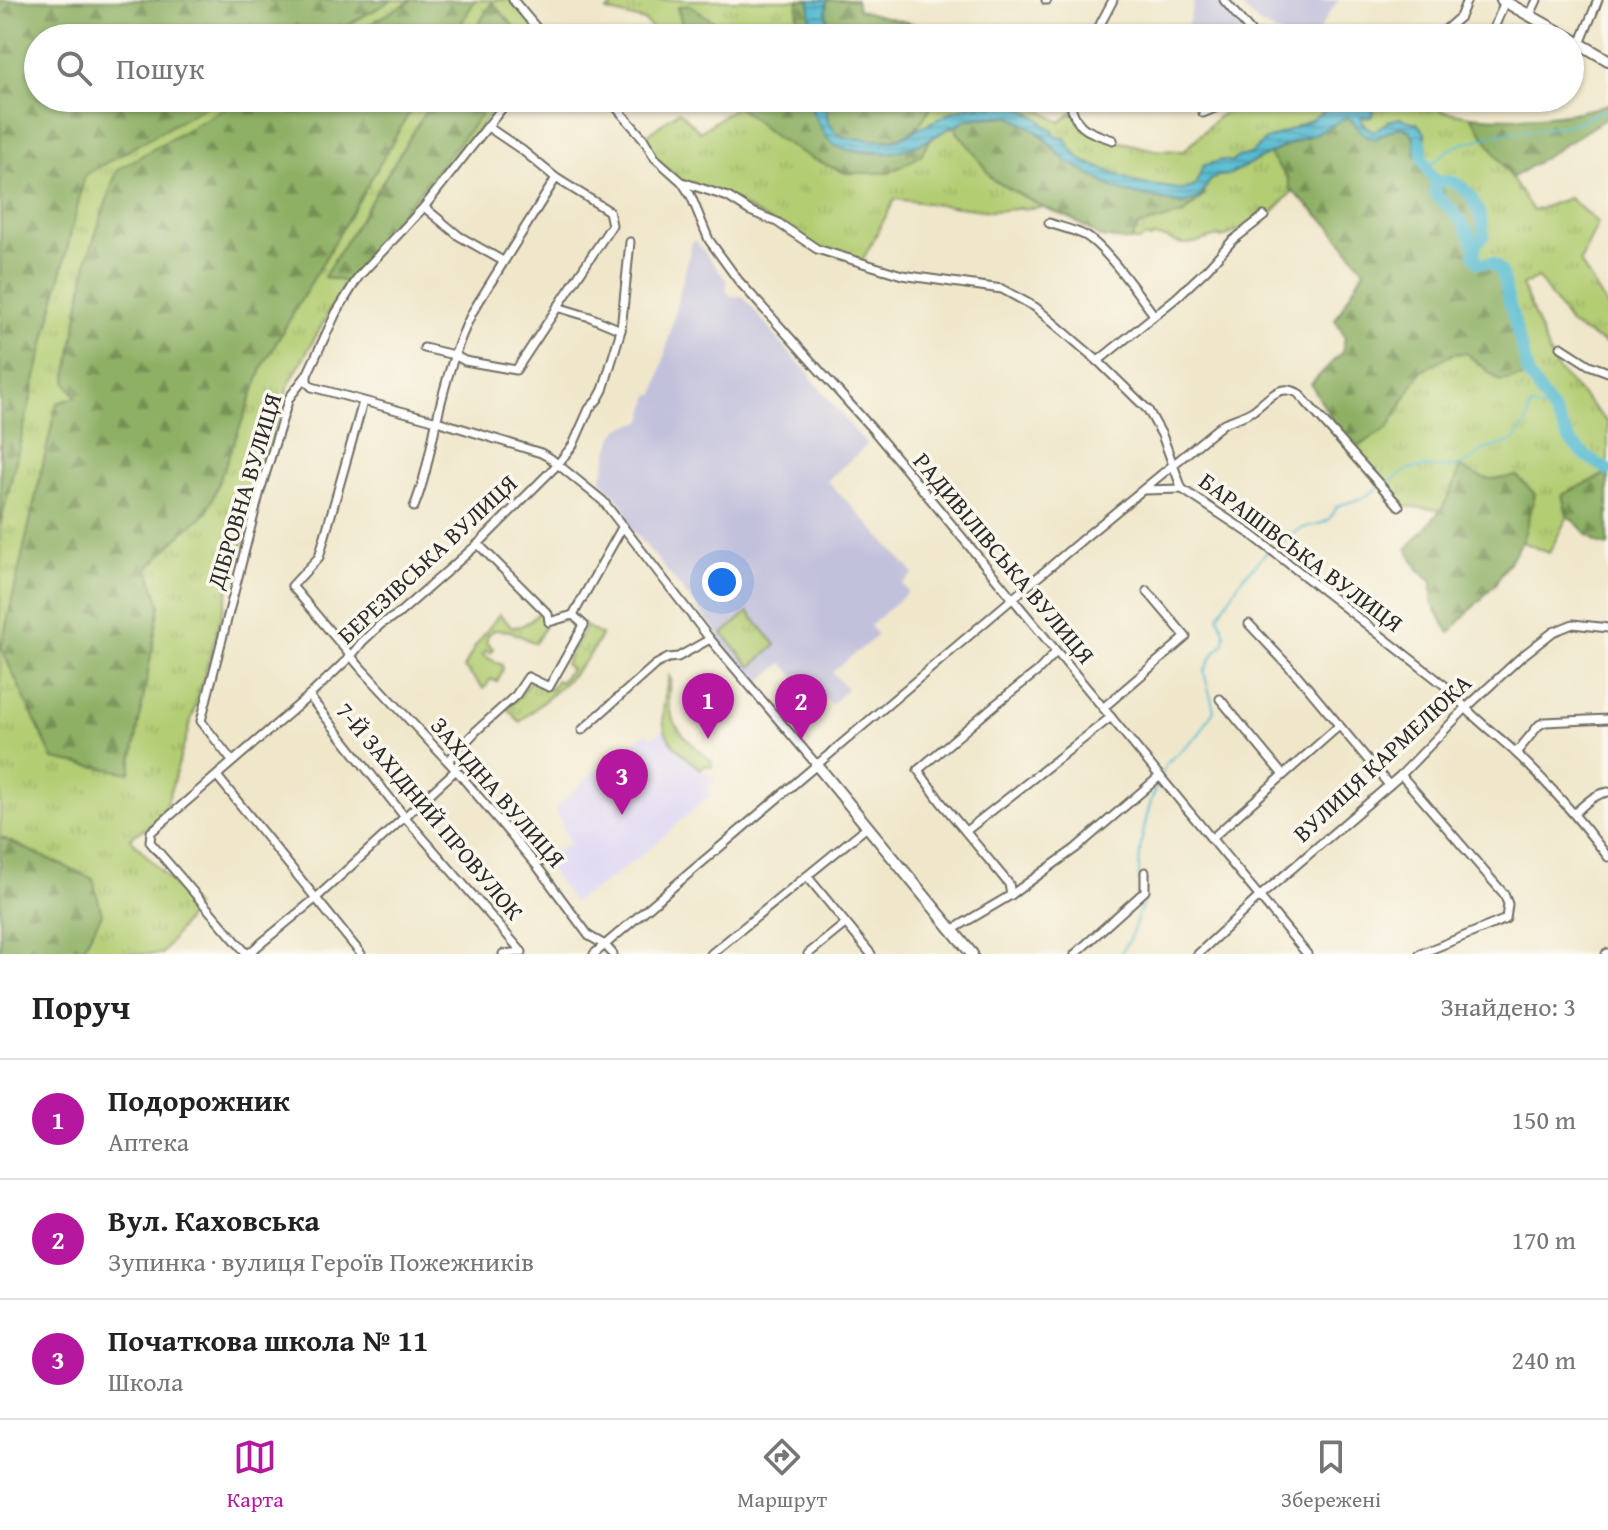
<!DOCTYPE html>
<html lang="uk">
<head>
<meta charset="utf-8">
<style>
  body { margin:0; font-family:"Gentium Book Plus",serif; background:#f2f2f2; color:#222 }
  .you { position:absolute; left:722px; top:582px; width:28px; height:28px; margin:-20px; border:6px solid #fff; border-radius:50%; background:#1a73e8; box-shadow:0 0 0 12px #1a73e833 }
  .badge { display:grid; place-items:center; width:52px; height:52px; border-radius:50%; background:#b5179e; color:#fff; font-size:26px; font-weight:700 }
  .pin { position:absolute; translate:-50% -66px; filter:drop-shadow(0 2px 4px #0008) }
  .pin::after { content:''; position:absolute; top:42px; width:28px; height:24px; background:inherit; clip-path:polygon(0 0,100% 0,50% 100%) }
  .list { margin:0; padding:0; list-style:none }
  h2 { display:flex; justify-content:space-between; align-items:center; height:104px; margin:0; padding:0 32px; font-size:34px }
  h2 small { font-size:26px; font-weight:400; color:#767676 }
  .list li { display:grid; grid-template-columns:52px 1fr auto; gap:24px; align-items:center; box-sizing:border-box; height:120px; padding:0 32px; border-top:2px solid #e0e0e0 }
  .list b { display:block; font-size:30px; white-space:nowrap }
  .list p { margin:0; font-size:26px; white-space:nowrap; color:#767676 }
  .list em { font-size:26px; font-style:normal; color:#767676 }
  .icon { flex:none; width:44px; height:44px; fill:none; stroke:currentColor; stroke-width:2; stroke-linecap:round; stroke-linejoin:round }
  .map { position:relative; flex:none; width:1608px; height:954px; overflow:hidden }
  .search { position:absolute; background:#fff; box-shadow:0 2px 6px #0004; left:24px; right:24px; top:24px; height:88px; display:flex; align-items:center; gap:20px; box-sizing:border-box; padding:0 28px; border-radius:44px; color:#767676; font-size:30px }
  .sheet { height:464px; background:#fff }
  nav { display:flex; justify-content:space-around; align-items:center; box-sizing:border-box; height:112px; border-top:2px solid #e0e0e0; background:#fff; font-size:22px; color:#767676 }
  nav a { display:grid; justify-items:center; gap:4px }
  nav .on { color:#b5179e }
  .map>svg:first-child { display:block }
</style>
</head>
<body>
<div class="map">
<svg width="1608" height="954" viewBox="0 0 1608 954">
  <defs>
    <pattern id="grass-tufts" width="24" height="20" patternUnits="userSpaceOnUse" patternTransform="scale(2)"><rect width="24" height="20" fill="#b3cd73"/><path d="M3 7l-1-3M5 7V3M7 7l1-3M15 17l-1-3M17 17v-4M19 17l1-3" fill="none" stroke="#9ab064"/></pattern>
    <pattern id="forest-firs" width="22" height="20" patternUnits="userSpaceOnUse" patternTransform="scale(2)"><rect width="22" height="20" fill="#8eb065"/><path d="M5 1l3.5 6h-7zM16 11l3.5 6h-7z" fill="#748f53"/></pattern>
    <pattern id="water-rules" width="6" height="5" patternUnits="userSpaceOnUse" patternTransform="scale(2)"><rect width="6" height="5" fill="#54bbd1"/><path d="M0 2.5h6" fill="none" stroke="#4698aa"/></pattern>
  </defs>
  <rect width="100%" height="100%" fill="#fbf7ec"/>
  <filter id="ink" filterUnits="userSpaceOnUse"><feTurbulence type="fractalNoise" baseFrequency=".0125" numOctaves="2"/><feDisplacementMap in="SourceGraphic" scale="16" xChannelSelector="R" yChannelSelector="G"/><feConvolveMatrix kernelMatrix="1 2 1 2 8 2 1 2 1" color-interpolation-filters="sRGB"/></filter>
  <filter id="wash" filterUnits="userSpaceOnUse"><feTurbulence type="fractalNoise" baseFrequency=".006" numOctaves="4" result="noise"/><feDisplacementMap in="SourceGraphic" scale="32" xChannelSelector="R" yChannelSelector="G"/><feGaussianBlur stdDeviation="1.8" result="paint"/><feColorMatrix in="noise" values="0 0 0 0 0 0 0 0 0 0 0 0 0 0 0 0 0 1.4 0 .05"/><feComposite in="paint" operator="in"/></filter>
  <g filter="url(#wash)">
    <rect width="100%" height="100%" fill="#f0e7cb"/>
    <path fill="#ddd5f6" d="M663,730L687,761L716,778L708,787L711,797L705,799L647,851L609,880L573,902L542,859L570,844L555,808L609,758L646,733L653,737Z"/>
    <g fill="#c2c1dc">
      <path d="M1195,0H1217L1246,38H1184Z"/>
      <path d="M1234,0H1338L1314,38H1289L1261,25Z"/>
      <path d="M695,240L727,281L726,290L731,296L743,297L788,351L811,376L812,379L867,445L827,481L869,524L914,574L902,584L908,592L870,626L877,636L832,672L847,689L831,705L814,687L808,692L783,663L758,683L767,694L765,696L716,637L719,634L628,524L625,523L619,513L626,508L601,480L612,439L620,428L643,421L650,394L655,395L692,242Z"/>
    </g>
    <g fill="url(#grass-tufts)" stroke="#6f7c4f" stroke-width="2">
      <path d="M0,0H513L545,38H38V98H504L344,286L288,386L163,817L130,838L195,907L162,954H0Z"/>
      <path d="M621,0H798L797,38H761L754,27L734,35L689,5L678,7L685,38H661L645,21L607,11Z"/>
      <path d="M934,98H1023L1060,122L1073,112L1084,130L1113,140L1155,150L1184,151L1218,117L1248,98H1350L1333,105L1311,120L1264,141L1251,154L1232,162L1222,160L1203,166L1195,186L1184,190L1137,183L1083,161L1071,149L1068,143L1056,137L1053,131C1046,128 1044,123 1038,118C1027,110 1015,102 1001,100L992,107L987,103L976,107L973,105L952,112L914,131L930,109Z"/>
      <path d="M1354,98H1437L1435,101L1442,111L1471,116L1533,211L1569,198L1598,223L1580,262L1608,308V345L1571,325L1538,278L1522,285L1553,362L1559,371L1608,423V473L1562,495L1568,516L1549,553L1522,542L1535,494L1517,476L1495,480L1477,477L1458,478L1441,510L1399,506L1350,451L1388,428L1421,371L1453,354L1466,353L1500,381L1479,263L1474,253L1479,240L1484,236L1483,223L1455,182L1436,181L1426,169L1422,155L1427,152L1425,133L1417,123L1389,121L1374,131L1368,129L1361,120L1362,117L1373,116L1374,107L1367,100Z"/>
      <path d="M737,106L775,137L813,159L920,156C930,139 937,131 957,126V132L970,147L993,180L1043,207L991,211L895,199L861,263L817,249L728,197L682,182L655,158L643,138L679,111L700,132Z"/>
      <path d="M1269,154L1288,179L1292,192L1270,215L1264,210L1243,229L1221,238L1220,236C1207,237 1198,244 1186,244C1174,244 1166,235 1152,237L1151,239L1145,237L1139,241H1132L1138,226L1184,214L1210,181L1218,176L1228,175Z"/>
      <path d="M541,610C549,622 543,632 535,643L510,631L494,630L488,635L486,643L493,648V650L490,653L485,651L482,655L502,665L503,669L497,682L491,679L484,689L464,668L474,648L499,614L512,627C526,627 533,619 541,610Z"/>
      <path d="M748,612L776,645L751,667L723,634Z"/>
      <path d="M586,626L601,635C587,669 547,697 520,722L507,708L521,695L529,682H533L550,690L556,680L560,682L571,669L565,664Z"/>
      <path d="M669,676L671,680C669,688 668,697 669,706C671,729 696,747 712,762V767L704,765L701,769C689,761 669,744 665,730C661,714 665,692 669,676Z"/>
    </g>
    <g fill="url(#forest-firs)" stroke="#5c6e48" stroke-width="2">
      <path d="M0,0H392L325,38H38V98H220L85,175L0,526Z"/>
      <path d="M412,0H475L453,38H346Z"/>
      <path d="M798,0H810L811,38H797Z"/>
      <path d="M827,0H856L858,10L918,25L955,38H829L826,11Z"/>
      <path d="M492,2L524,38H470Z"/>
      <path d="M690,5L733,35L754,27L761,38H685L678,7Z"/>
      <path d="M242,98H418L264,364L207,513L183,532L148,568L160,605L130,773L53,759L1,648L57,403L76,397L66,382L88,257L117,170Z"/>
      <path d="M434,98H495L346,282L324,277Z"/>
      <path d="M742,98H813L812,111L848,150C882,155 899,153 931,139L920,156L889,173H846L813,159L775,137L737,106Z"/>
      <path d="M825,98H934C920,133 903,143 865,140C858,139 847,140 840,136C829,130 828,114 821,103Z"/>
      <path d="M1608,104V117L1512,178L1471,116C1513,120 1568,118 1608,104Z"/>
      <path d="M1007,116L1014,118L1036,131L1064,159L1114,188L1181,205L1191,201L1203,191L1205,194L1184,214L1138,226L1131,241L1100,237L1070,218L1043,207L993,180L970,147L957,132V126L965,119Z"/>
      <path d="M1348,117C1356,124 1360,132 1369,138C1384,131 1410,116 1415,143C1415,147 1415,152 1416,157L1422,155L1426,169L1436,180C1442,181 1451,180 1456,183C1474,193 1483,218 1484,236C1474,244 1471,253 1479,263H1492L1501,271L1529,376L1500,381L1466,353L1452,354L1421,371L1388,428L1350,451L1311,384L1342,352L1345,337L1335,320L1364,270L1331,227L1290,189L1288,179L1269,154Z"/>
      <path d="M1459,466C1483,481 1489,481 1517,476L1535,494L1522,542L1495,584L1449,633L1432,603V581L1418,569L1407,548C1429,524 1455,500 1459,466Z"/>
      <path d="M1608,473V546L1597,543L1568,516L1562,495Z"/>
      <path d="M0,837L93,879L102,914L80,954H0Z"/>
    </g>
    <g fill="url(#water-rules)" stroke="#40737e" stroke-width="2">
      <path d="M810,0H827L826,11L829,38H811Z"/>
      <path d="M813,98H825L822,104L826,111L828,121L838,135L849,138L889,141L898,139L952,112L973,105L976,107H980V102L984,100L992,107L1001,100C1015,103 1027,110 1038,118C1044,123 1045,128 1053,131L1056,137L1065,138L1071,149L1083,161L1137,183L1184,190L1195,186L1203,166C1213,163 1223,158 1232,162L1238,157L1251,154L1264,141L1311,120L1333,105L1348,98L1363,99L1373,105V116L1368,118L1362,117L1361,120C1363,126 1368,129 1374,131L1389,121L1400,118L1417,123L1425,133L1427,152L1416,157C1415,152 1415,148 1415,143C1410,116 1389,130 1376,139C1359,137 1360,126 1348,117L1319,132L1295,141L1228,175L1218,176L1210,181L1199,198L1185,204L1129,193L1114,188L1075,166L1064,159L1041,134L1014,118L1007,116L966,119L957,126L949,128L931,139L913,147L890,153L848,150L836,146L826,137L812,111Z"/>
    </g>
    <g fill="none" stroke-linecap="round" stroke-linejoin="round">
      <g stroke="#54bbd1" stroke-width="2">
        <path d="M1426,169L1448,150L1462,144L1503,133L1539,130L1577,123L1608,108"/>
        <path d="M1384,485L1409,469L1426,467L1446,468L1459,466L1473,459L1483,450L1514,441L1527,422L1530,406L1554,412"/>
        <path d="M1273,547C1282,541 1291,533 1301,529C1321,520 1326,530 1337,506L1363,498L1379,488"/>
        <path d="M1162,774L1166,764L1200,733L1214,710L1204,672L1213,655L1224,643L1225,633L1218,616L1242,578L1268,551"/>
        <path d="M1141,890C1134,861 1147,807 1159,780"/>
        <path d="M1120,954L1129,941L1144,900L1143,896"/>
      </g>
      <g stroke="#54bbd1" stroke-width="12">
        <path d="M1421,142C1421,159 1425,168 1436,181C1442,181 1451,180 1456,183C1474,193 1483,218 1484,236C1474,243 1471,254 1479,263H1492L1501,271L1529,376L1554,412L1570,441L1586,456L1608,470"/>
        <path d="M1436,181L1435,194C1454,212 1467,223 1475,248"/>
      </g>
    </g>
  </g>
  <g filter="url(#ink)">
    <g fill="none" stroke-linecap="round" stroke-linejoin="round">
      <g stroke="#706d63" stroke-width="11">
        <g id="street">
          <path d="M513,0L545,38"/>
          <path d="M1046,0H1047"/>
          <path d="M1224,0L1256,38"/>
          <path d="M1530,15L1537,0"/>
          <path d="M1093,38L1113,0"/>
          <path d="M1436,38L1460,17L1467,0"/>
          <path d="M1490,38L1505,1"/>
          <path d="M1580,44L1598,0"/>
          <path d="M608,98L643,138L655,158L682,182L728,197L750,211L777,222L817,249L902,275L1002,289L1035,307L1098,361L1148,410L1162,435L1182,489L1252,535L1453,692C1470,717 1494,732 1516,753C1550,785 1580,820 1608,857"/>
          <path d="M1069,98C1075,129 1086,131 1113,140"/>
          <path d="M1203,113L1239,98"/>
          <path d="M682,182L691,196L709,240L738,280L874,431L1307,954"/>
          <path d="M424,207L459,236L503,261"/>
          <path d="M1049,223C1060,227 1075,230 1086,236C1106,248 1139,295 1154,315"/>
          <path d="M557,307L590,317L621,330"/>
          <path d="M1561,347L1589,365L1608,372"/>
          <path d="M424,348L454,355L465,361L516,370L612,225L609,211L556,178L522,150L488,127"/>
          <path d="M1098,361L1176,298L1207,269L1232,241L1264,216"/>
          <path d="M307,375V382L312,387L437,421L541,453L550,458L603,501L710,639L816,764"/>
          <path d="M363,402L319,557L292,586L360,667L456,770L537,866L589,936L605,945L613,954"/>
          <path d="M1144,490L1182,489"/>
          <path d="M414,507C425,480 430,451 436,423C445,384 455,347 473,311L556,178"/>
          <path d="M573,615L623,526"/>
          <path d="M1249,624L1298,676L1389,785"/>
          <path d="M309,696L404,816L521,951"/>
          <path d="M1220,699L1283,775"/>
          <path d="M1103,708L1186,637L1147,591"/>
          <path d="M582,730L655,665L668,658L678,657L710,639"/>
          <path d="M1516,753L1539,725L1545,722L1608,719"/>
          <path d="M232,761L201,721L260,491L289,398L307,375L336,313L359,276L424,207L510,98"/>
          <path d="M448,761L476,731L516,695L528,677L549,687L584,625L573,615L549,622L548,614L478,544"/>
          <path d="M1401,775L1504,894L1508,904L1506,919L1420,954"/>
          <path d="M217,776L361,954"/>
          <path d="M1575,813C1585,804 1594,794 1608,792"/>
          <path d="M966,831L1111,717"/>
          <path d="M1211,839L1339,726"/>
          <path d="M807,876L871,954"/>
          <path d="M1011,895L1009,884L941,802L918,770L996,704L1038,671L1056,652"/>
          <path d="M952,930L1011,895L1076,848L1160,776"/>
          <path d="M247,954L150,842L151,832L309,696L351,656L362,642L381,624L397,615L478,544L558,464L573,445L589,409L598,399L603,390L621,330L630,242"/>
          <path d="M248,954L315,899L456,770"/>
          <path d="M503,954L522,952"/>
          <path d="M594,954L1084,538L1224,423C1234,419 1245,416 1254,410C1269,399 1279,383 1298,393L1399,506"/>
          <path d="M711,954L867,827"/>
          <path d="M808,954L845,924"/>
          <path d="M1075,954L1145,891V872"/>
          <path d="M1198,954L1259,897L1401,775L1465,709L1521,657L1553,632L1573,624L1608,628"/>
          <path d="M1606,954L1608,953"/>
        </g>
      </g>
      <g stroke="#706d63" stroke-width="14">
        <g id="secondary">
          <path d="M1502,0L1570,38"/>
          <path d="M1570,38L1608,60"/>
          <path d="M816,764L972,954"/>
        </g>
      </g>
      <use href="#street" stroke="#fff" stroke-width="7"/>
      <use href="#secondary" stroke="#fff" stroke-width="10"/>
    </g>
  </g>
  <g text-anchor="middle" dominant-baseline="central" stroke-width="7" stroke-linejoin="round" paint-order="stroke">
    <g font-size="24" fill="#2b2b2b" stroke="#fbf7ec">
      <text transform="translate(244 491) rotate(-73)">ДІБРОВНА ВУЛИЦЯ</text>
      <text transform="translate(1301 552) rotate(37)">БАРАШІВСЬКА ВУЛИЦЯ</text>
      <text transform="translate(1004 558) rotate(50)">РАДИВІЛІВСЬКА ВУЛИЦЯ</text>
      <text transform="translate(427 559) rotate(-43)">БЕРЕЗІВСЬКА ВУЛИЦЯ</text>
      <text transform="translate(1382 758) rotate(-43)">ВУЛИЦЯ КАРМЕЛЮКА</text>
      <text transform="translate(498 792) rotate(49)">ЗАХІДНА ВУЛИЦЯ</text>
      <text transform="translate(430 811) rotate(50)">7-Й ЗАХІДНИЙ ПРОВУЛОК</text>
    </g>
  </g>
</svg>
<div class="you"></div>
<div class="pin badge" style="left:708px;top:739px">1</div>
<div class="pin badge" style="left:801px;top:740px">2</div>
<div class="pin badge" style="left:622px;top:815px">3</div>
<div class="search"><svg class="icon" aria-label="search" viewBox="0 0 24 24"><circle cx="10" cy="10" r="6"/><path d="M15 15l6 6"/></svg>Пошук</div>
</div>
<section class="sheet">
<h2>Поруч<small>Знайдено: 3</small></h2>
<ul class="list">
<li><span class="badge">1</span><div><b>Подорожник</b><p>Аптека</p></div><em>150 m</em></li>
<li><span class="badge">2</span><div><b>Вул. Каховська</b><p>Зупинка · вулиця Героїв Пожежників</p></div><em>170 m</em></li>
<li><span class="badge">3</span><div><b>Початкова школа № 11</b><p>Школа</p></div><em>240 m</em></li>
</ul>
</section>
<nav>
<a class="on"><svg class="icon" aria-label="map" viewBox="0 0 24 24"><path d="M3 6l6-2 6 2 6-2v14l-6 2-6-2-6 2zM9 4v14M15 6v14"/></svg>Карта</a>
<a><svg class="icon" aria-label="directions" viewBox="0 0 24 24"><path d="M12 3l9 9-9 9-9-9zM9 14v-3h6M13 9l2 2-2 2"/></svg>Маршрут</a>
<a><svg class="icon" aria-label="saved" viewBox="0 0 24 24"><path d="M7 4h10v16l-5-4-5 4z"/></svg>Збережені</a>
</nav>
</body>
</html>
